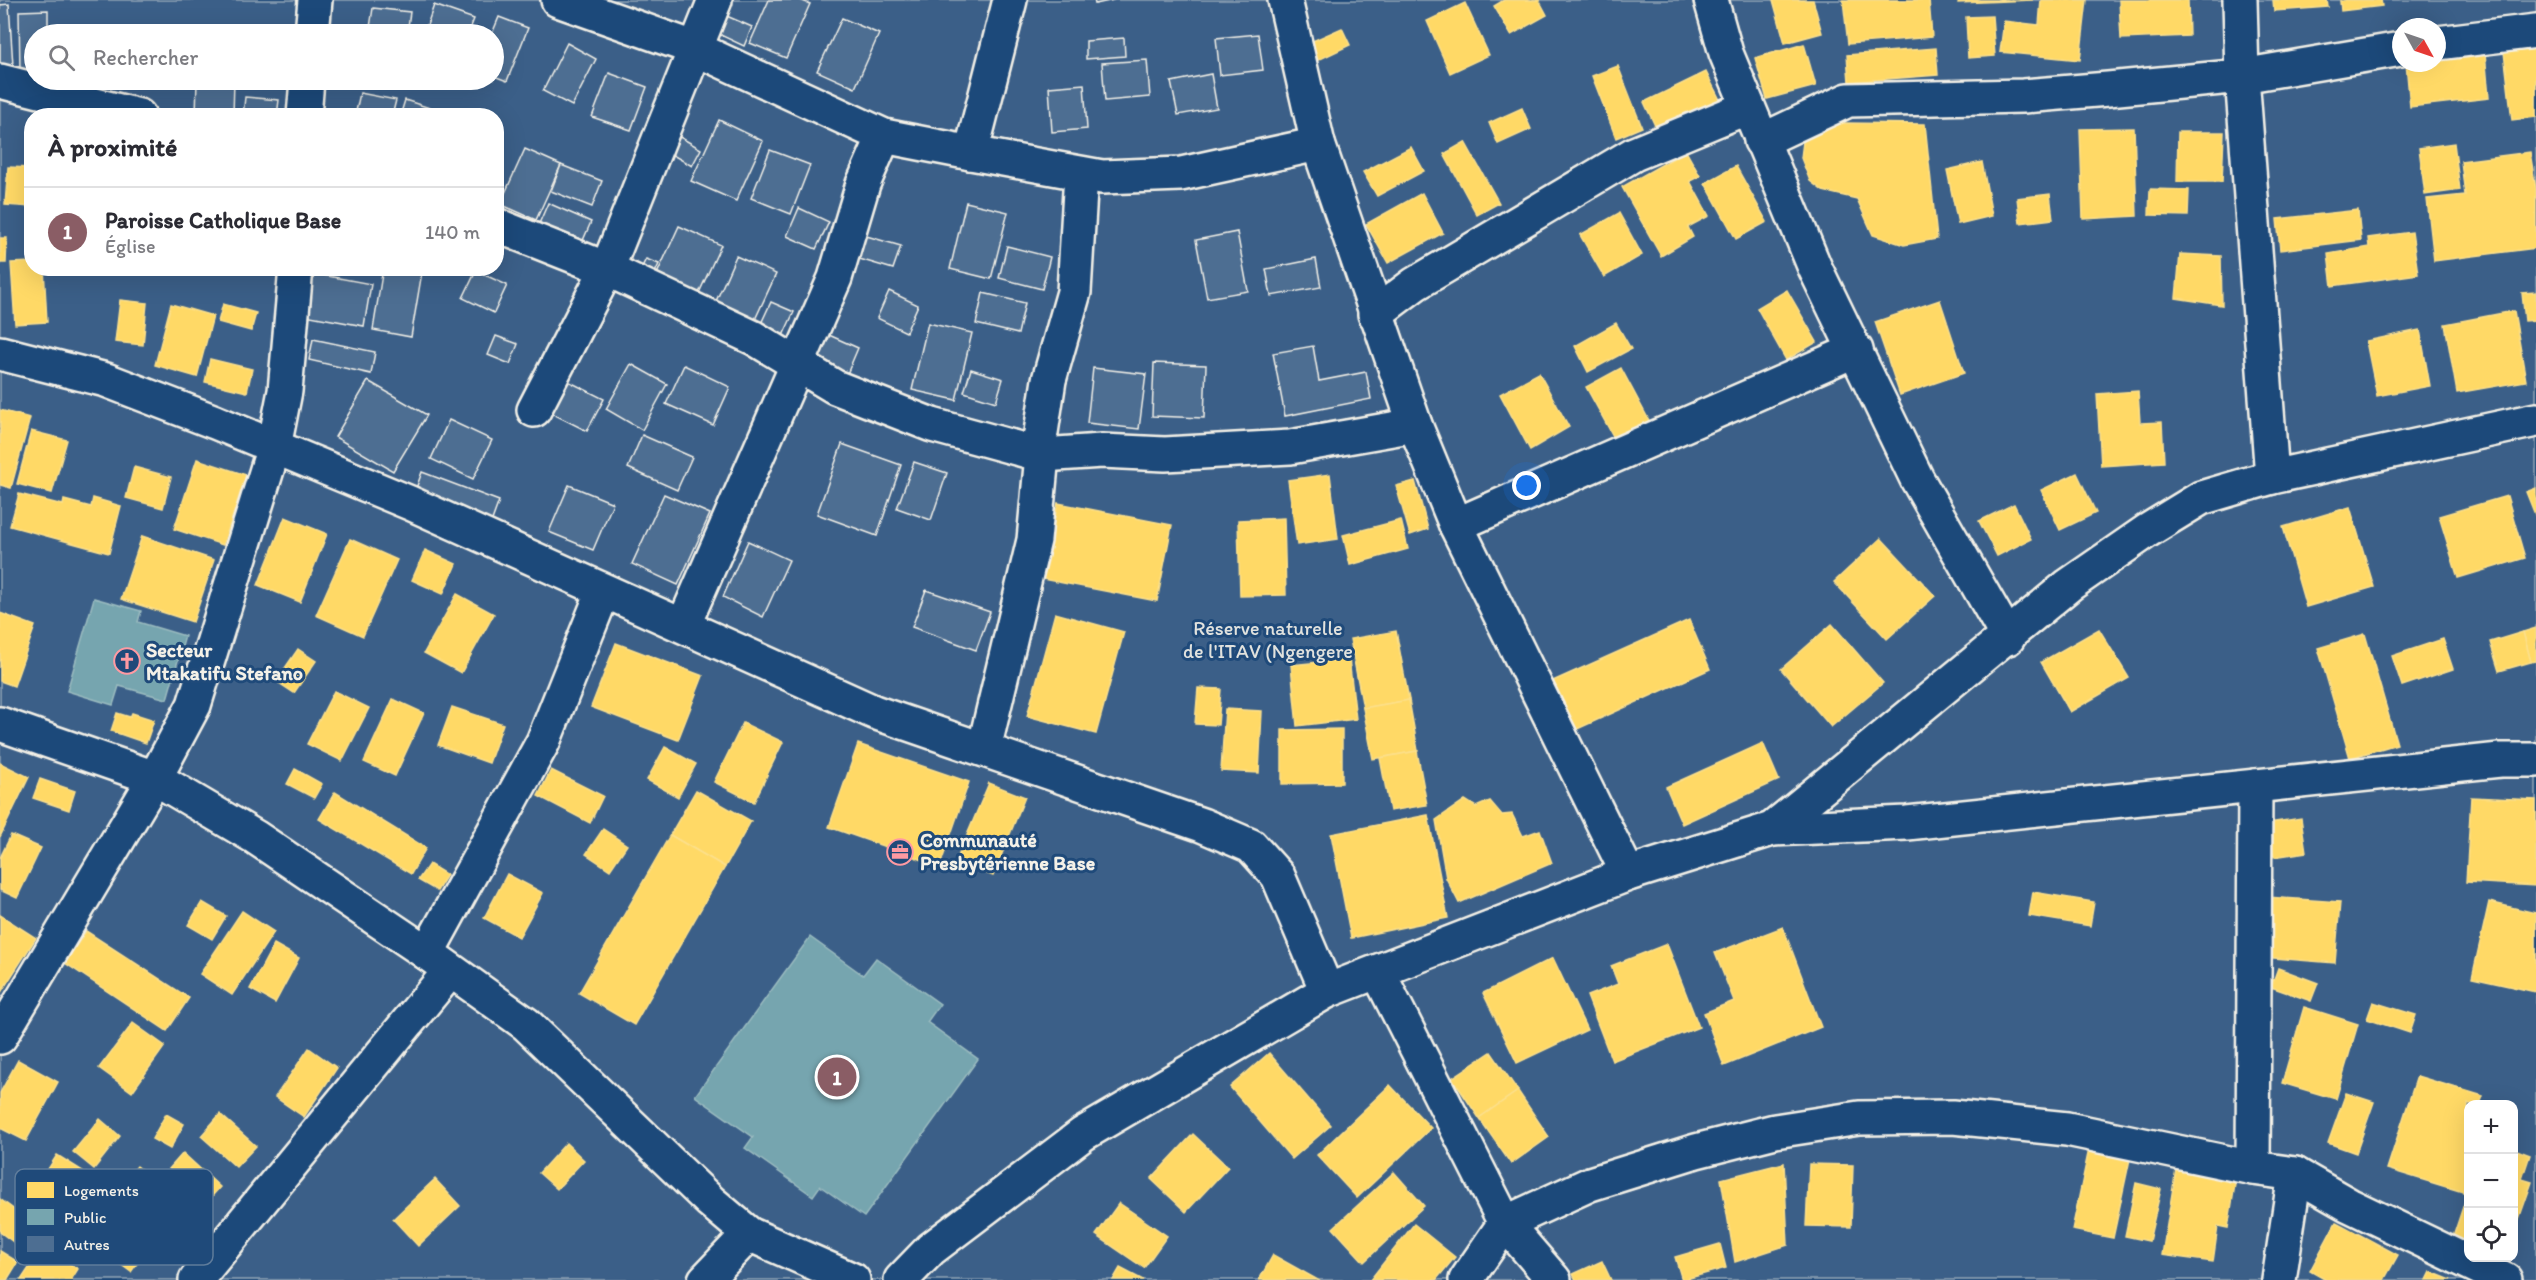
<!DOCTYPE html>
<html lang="fr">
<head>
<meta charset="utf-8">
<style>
  body { margin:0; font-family:Itim,sans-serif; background:#f2f2f3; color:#2b2b33 }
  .controls { position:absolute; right:18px; bottom:18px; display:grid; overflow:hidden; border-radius:12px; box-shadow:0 6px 24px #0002 }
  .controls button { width:54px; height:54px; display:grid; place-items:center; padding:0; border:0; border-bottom:2px solid #e1e1e2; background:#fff; color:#2b2b33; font:30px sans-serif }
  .compass { position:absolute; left:2392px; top:18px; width:54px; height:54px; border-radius:50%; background:#fff; box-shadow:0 6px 24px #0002; rotate:130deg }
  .you { position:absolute; left:1527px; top:486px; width:21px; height:21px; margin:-15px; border:4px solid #fff; border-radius:50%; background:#1a73e8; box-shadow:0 0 0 9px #1a73e833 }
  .badge { display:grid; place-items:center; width:39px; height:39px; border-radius:50%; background:#8a5d65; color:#fff; font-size:20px; font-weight:700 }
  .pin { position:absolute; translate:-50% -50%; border:3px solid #fff; box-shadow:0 2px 6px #0006 }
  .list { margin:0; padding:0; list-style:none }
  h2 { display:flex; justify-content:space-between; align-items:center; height:78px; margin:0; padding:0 24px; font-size:26px }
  h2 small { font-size:20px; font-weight:400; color:#7c7c81 }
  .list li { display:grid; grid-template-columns:39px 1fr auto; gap:18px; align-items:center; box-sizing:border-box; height:90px; padding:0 24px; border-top:2px solid #e1e1e2 }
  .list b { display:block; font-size:22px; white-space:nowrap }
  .list p { margin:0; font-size:20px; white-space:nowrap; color:#7c7c81 }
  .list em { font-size:20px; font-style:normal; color:#7c7c81 }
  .icon { flex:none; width:33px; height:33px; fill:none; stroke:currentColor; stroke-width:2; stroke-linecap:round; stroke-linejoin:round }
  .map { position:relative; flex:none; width:2536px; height:1280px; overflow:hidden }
  .search { position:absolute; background:#fff; box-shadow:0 6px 24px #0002; left:24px; top:24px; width:480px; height:66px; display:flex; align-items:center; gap:15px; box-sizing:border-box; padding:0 21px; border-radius:33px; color:#7c7c81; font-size:22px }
  .panel { position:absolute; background:#fff; box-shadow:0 6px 24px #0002; left:24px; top:108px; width:480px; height:168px; border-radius:24px }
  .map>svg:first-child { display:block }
</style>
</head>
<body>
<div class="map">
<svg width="2536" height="1280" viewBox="0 0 2536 1280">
  <rect width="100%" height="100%" fill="#1f4a7a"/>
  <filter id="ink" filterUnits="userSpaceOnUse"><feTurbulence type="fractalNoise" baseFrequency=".0167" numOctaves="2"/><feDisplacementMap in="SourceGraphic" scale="12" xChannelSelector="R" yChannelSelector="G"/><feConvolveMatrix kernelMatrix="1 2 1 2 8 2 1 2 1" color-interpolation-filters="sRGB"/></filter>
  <g filter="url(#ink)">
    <path fill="#3a5f88" stroke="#97a8b8" stroke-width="1.5" fill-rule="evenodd" d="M0,0H2536V1280H0ZM2401,27H2437V63H2401ZM34,34H494V80H34ZM32,116H496V268H32ZM2468,1104H2514V1258H2468Z"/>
    <g fill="#ffd966" stroke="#fce08d" stroke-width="1.5">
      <path d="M1504,0H1539L1547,15L1511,35L1494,6Z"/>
      <path d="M1773,0H1813L1822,33L1785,43Z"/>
      <path d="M1843,0H1929L1932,37L1848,44Z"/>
      <path d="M1958,0H2033L1958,3Z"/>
      <path d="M2041,0H2087L2080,60L2000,52L2004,21L2039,25Z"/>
      <path d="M2119,0H2188L2189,36L2121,39Z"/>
      <path d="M2273,0H2327L2328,7L2274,11Z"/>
      <path d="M2340,0H2381L2382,6L2341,11Z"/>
      <path d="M1465,3L1489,55L1450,73L1427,21Z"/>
      <path d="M1992,16L1995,56L1968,58L1966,17Z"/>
      <path d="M1342,28L1350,45L1314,62L1306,44Z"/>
      <path d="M1804,44L1816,86L1767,99L1755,58Z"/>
      <path d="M1936,48L1938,75L1849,82L1847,55Z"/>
      <path d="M2536,48V117L2512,120L2504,52Z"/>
      <path d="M2485,53L2489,98L2410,107L2406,63H2437V59Z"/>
      <path d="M1618,66L1642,127L1616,138L1592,76Z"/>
      <path d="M1706,72L1721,102L1658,132L1644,102Z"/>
      <path d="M1522,108L1531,129L1498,144L1489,123Z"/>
      <path d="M1844,123L1925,124L1937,239L1904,245L1873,235L1857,199L1823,191L1810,181L1801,158L1803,142L1821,129Z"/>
      <path d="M2134,128L2137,216L2083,219L2080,129Z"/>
      <path d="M2178,132H2224L2222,182H2177Z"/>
      <path d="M1465,142L1499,203L1477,215L1444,154Z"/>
      <path d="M2454,143L2460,190L2425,195L2419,148Z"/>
      <path d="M1411,147L1424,171L1377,196L1363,172Z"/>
      <path d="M1686,151L1700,176L1690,181L1709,216L1688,227L1693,237L1661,256L1622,187Z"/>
      <path d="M2530,152L2536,189V248L2434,261L2427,199L2465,195L2461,161Z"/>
      <path d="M1982,162L1992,216L1958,224L1947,170Z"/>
      <path d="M1736,166L1767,222L1736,239L1705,183Z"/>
      <path d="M8,167L32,168V207L5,205Z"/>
      <path d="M2150,189L2189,190L2188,216L2149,215Z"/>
      <path d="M1422,193L1443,233L1388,263L1366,224Z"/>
      <path d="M2050,194L2053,219L2020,223L2017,198Z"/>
      <path d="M2358,210L2361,240L2280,250L2277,219Z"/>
      <path d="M1619,213L1642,255L1604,277L1580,235Z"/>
      <path d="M2412,232L2418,274L2332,286L2328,254L2369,247L2368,238Z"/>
      <path d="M0,238H7L6,263H0Z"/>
      <path d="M2180,254L2221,256L2222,305L2176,298Z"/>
      <path d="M32,262V268H44L47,322L15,324L11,263Z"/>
      <path d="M1787,290L1817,342L1786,360L1757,308Z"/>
      <path d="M2536,292V320L2525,321L2522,293Z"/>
      <path d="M120,300L147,303L143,345L115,342Z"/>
      <path d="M1940,300L1964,373L1900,395L1875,322Z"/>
      <path d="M171,304L213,316L197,377L155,365Z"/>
      <path d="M223,304L256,313L251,331L218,322Z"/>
      <path d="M2514,311L2526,381L2457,393L2445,324Z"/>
      <path d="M1616,323L1631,349L1588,372L1575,346Z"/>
      <path d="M2420,330L2430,386L2377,396L2366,341Z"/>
      <path d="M210,359L252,369L247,392L205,382Z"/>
      <path d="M1621,368L1652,426L1618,445L1586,387Z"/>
      <path d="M1539,373L1569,427L1530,450L1500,394Z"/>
      <path d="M2138,391L2140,423L2162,422L2164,462L2101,466L2097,394Z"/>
      <path d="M0,410L30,418L11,488L0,485Z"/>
      <path d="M31,431L67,440L52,493L17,484Z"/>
      <path d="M197,459L246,475L223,545L174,529Z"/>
      <path d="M134,467L171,477L163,508L126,498Z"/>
      <path d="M2077,473L2096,513L2060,530L2041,490Z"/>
      <path d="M1330,474L1338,539L1297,545L1288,480Z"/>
      <path d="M1415,481L1428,529L1410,535L1396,486Z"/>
      <path d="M2536,488V517L2526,492Z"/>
      <path d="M19,494L63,505L64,500L91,507L93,498L121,506L109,553L10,526Z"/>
      <path d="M2507,496L2525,558L2458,578L2439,516Z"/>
      <path d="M1058,503L1172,525L1157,601L1042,579Z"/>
      <path d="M2014,504L2031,539L1997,556L1979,521Z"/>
      <path d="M2350,507L2374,587L2306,607L2283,527Z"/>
      <path d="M285,517L327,534L300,602L258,585Z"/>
      <path d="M1284,518L1286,595L1240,596L1238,520Z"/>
      <path d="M1401,520L1408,549L1350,565L1343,535Z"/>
      <path d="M142,536L214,560L193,622L121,599Z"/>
      <path d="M1881,538L1935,596L1887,639L1834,582Z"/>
      <path d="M350,539L397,560L363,636L316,615Z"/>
      <path d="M425,550L456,564L443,594L412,580Z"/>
      <path d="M457,594L494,614L461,673L424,653Z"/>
      <path d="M0,613L35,626L14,686L0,681Z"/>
      <path d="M1055,613L1124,632L1096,734L1027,716Z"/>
      <path d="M1689,620L1710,669L1575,730L1553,681Z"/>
      <path d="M1832,624L1883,683L1831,727L1781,669Z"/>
      <path d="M2536,628V661L2531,662L2523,632Z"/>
      <path d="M2099,629L2129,678L2070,712L2041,662Z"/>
      <path d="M1396,631L1409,700L1363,708L1350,639Z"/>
      <path d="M2523,632L2531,662L2499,671L2490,642Z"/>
      <path d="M2365,634L2397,744L2350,758L2318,648Z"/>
      <path d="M2443,639L2453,669L2402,686L2392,656Z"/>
      <path d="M616,643L703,676L678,740L591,707Z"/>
      <path d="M298,649L316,661L294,693L276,681Z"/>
      <path d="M1349,659L1356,719L1297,726L1291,665Z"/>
      <path d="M1198,688L1221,689L1218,725L1195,724Z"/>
      <path d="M334,691L369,708L342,761L307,744Z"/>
      <path d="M393,699L424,713L395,776L364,762Z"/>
      <path d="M1409,700L1418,751L1373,759L1363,708Z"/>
      <path d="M452,707L503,724L489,763L438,745Z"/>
      <path d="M1225,709L1262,711L1259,773L1221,771Z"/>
      <path d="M117,713L130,717L132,713L154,720L146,743L111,731Z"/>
      <path d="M743,723L783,742L754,802L714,782Z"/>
      <path d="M1342,729V783L1282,784V730Z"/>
      <path d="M1763,743L1779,780L1682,824L1666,787Z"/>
      <path d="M858,744L969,782L940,866L829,827Z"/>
      <path d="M665,747L696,764L678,797L647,780Z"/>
      <path d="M1417,751L1427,805L1390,811L1380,758Z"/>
      <path d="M0,763L29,777L0,837Z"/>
      <path d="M295,769L322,784L314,798L287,784Z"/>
      <path d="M551,770L603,796L590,823L538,796Z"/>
      <path d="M40,779L75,791L69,810L33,798Z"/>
      <path d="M989,783L1025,797L993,876L956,861Z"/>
      <path d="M696,790L751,821L725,867L670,835Z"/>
      <path d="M335,792L426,848L411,874L319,819Z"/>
      <path d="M2471,797L2536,800V886L2466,882Z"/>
      <path d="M1465,800L1476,807L1490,801L1502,815L1512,814L1523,836L1540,830L1552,863L1459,903L1446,878L1436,820Z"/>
      <path d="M1428,815L1448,918L1351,938L1331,834Z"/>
      <path d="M2301,818L2306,852L2274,857L2269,823Z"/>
      <path d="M603,829L627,845L610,870L586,854Z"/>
      <path d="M11,835L41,848L17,898L0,890V858Z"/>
      <path d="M670,835L725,867L634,1025L579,993Z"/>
      <path d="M429,864L447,875L437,891L418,880Z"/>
      <path d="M507,874L543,893L519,937L484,918Z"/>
      <path d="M2033,892L2094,902L2090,926L2029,916Z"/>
      <path d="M2267,897L2340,902L2335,963L2262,957Z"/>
      <path d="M202,902L226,916L212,939L188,925Z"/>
      <path d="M2489,902L2536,913V992L2472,978Z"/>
      <path d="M242,911L274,932L232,995L200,974Z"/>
      <path d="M0,915L36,938L0,994Z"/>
      <path d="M1783,927L1821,1027L1724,1066L1704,1013L1734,1001L1715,953Z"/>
      <path d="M86,931L189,998L167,1031L65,963Z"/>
      <path d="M274,944L299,958L275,1003L250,989Z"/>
      <path d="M1667,944L1699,1027L1612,1061L1587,996L1618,984L1611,966Z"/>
      <path d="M1553,958L1587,1030L1517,1063L1483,993Z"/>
      <path d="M2278,968L2318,983L2311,1001L2271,987Z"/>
      <path d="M2373,1002L2416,1015L2410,1033L2367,1019Z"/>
      <path d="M2304,1007L2358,1024L2336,1099L2282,1083Z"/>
      <path d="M133,1023L165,1046L132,1092L99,1068Z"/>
      <path d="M309,1048L337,1068L304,1117L275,1097Z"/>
      <path d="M1491,1052L1518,1091L1479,1118L1452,1078Z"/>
      <path d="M1269,1053L1331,1125L1292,1159L1230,1087Z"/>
      <path d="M18,1060L58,1082L26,1141L0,1128V1093Z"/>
      <path d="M2417,1076L2483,1096L2480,1104H2468V1175L2463,1192L2387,1169Z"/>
      <path d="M1390,1085L1431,1128L1357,1198L1317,1155Z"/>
      <path d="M1518,1091L1549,1137L1511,1164L1479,1118Z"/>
      <path d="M2346,1093L2374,1102L2356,1153L2328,1143Z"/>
      <path d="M166,1114L184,1124L170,1149L152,1139Z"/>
      <path d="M220,1114L256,1146L236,1167L201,1136Z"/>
      <path d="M100,1119L120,1136L94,1169L73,1152Z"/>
      <path d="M1193,1134L1228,1167L1186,1212L1151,1179Z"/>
      <path d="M566,1143L584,1160L557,1189L539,1173Z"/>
      <path d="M2089,1149L2130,1159L2113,1238L2072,1230Z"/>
      <path d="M2514,1149L2530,1155L2522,1179L2532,1182L2514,1233Z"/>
      <path d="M183,1153L220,1187L206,1203L169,1169Z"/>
      <path d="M57,1155L89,1175L61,1219L29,1199Z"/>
      <path d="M1784,1163L1788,1245L1735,1262L1721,1179Z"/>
      <path d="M1809,1164L1853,1165L1851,1227L1806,1226Z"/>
      <path d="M137,1166L190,1208L159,1247L105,1205Z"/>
      <path d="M2176,1169L2236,1178L2228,1228L2218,1226L2213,1262L2162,1255Z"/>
      <path d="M1394,1172L1424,1206L1364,1262L1333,1228Z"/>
      <path d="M435,1179L460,1206L418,1246L393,1219Z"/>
      <path d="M2136,1183L2161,1189L2149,1241L2125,1236Z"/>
      <path d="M2467,1195L2468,1196V1242L2453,1237Z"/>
      <path d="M0,1199L32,1223L16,1244L0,1232Z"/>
      <path d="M1119,1203L1167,1236L1144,1268L1096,1235Z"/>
      <path d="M101,1218L146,1251L131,1272L86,1239Z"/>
      <path d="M2336,1222L2398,1255L2384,1280H2326L2310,1271Z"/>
      <path d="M1414,1224L1455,1257L1436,1280H1370Z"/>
      <path d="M1720,1244L1726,1268L1682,1280L1675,1257Z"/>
      <path d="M43,1247L78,1269L71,1280H21Z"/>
      <path d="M0,1251L18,1262L7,1280H0Z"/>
      <path d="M1273,1255L1318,1280H1259Z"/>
      <path d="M1602,1261L1611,1280H1576L1573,1274Z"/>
      <path d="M1120,1268L1143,1280H1113Z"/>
      <path d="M2431,1272L2451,1280H2427Z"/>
    </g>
    <g fill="#76a5af" stroke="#9cbcc0" stroke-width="1.5">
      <path d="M94,598L141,611L138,622L185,636L167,699L119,686L113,705L67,691Z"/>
      <path d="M810,937L863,975L876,958L940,1004L927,1022L978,1059L864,1217L820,1186L813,1196L745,1148L753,1137L695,1096Z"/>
    </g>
    <g fill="#4d6e92" stroke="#f4f1e8" stroke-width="1.5">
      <path d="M769,0H800L810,4L786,58L750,43Z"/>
      <path d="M1094,0H1114L1095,4Z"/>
      <path d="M9,4L13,66L0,67V5Z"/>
      <path d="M434,5L474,19L468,34H424Z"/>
      <path d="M373,8L410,12L407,34H369Z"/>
      <path d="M48,10V34H34V71L20,72L19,11Z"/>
      <path d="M722,14L752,27L744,46L714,32Z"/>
      <path d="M499,17L528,28L507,81L494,76L492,34Z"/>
      <path d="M842,18L879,34L855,88L817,71Z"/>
      <path d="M1258,34L1263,70L1220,75L1216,38Z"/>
      <path d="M1124,38L1125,56L1086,59V41Z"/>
      <path d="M567,43L596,59L572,106L543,91Z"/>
      <path d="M1147,60L1150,97L1105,101L1102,63Z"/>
      <path d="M609,73L647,87L631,130L592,117Z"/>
      <path d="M1211,74L1217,108L1178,115L1171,82Z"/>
      <path d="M197,80H234L233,116H196Z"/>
      <path d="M1084,84L1087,129L1052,132L1049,87Z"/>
      <path d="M360,93L396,100L392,116H355Z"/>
      <path d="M245,97L279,100L277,116H243Z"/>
      <path d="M405,100L445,113L444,116H400Z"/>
      <path d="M719,120L763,141L736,201L691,181Z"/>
      <path d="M678,136L701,149L692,166L669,153Z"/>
      <path d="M525,149L561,165L536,220L500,204Z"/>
      <path d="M770,150L810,165L791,214L751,198Z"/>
      <path d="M561,165L602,181L592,207L551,191Z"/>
      <path d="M966,202L1008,212L991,279L950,269Z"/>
      <path d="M548,203L591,222L581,245L538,226Z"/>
      <path d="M799,208L829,222L816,249L787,236Z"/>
      <path d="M679,226L721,245L699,293L657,274Z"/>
      <path d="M1237,232L1248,291L1207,298L1196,240Z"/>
      <path d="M863,235L901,246L893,269L856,258Z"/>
      <path d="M1007,246L1050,257L1042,289L999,278Z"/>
      <path d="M736,256L776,274L752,326L713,308Z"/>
      <path d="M646,259L659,264L653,277L640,271Z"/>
      <path d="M1316,259L1321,287L1271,296L1266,269Z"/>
      <path d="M383,268L422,272L411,337L373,330Z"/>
      <path d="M476,271L507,285L494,313L463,298Z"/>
      <path d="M312,273L371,284L364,326L305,315Z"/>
      <path d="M889,291L918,305L906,332L877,318Z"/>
      <path d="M983,293L1025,303L1018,334L976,324Z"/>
      <path d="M771,302L794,312L781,340L758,330Z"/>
      <path d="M928,323L972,333L956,400L912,390Z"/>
      <path d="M829,335L858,348L847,374L817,360Z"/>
      <path d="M496,336L518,344L510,364L488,355Z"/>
      <path d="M313,339L375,352L371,374L309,360Z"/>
      <path d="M1313,346L1319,381L1366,372L1371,399L1285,416L1273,353Z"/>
      <path d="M1154,363L1206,365L1204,418L1152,416Z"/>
      <path d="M631,364L667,384L642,430L606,409Z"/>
      <path d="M684,365L730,387L713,425L666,404Z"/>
      <path d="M1093,368L1146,374L1139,429L1087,423Z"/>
      <path d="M971,369L1003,379L996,402L964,392Z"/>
      <path d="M368,381L427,415L393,471L335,437Z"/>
      <path d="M568,381L604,399L587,431L551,413Z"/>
      <path d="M449,420L492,440L473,479L431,459Z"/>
      <path d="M642,435L692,457L677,490L628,468Z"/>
      <path d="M842,444L901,465L877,536L817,514Z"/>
      <path d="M914,462L947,473L931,520L897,508Z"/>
      <path d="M422,472L499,501L491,523L414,494Z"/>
      <path d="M569,485L613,503L593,550L549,532Z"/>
      <path d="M664,494L710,514L678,585L632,564Z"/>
      <path d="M748,541L789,560L763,617L723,597Z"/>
      <path d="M926,590L990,612L976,650L912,627Z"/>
    </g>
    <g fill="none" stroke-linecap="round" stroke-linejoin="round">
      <g stroke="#f4f1e8" stroke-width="38">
        <g id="street">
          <path d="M558,0L694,48L884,136L971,153L1102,177L1181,174L1318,144"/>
          <path d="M1285,0L1318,144L1415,425L1456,525L1628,874"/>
          <path d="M1711,0L1726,53L1815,268L1917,479L2008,638"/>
          <path d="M2240,0L2242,76L2272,477"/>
          <path d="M312,34L315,0"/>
          <path d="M2437,43L2536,31"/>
          <path d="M0,81L139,116"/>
          <path d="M304,116L307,80"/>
          <path d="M1761,141L1848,100L2023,96L2108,89L2242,76L2401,49"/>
          <path d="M971,153L1010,0"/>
          <path d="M496,225L607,269L754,338L835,387L932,425L1042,455L1102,451L1165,454L1290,447L1415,425"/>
          <path d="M1375,314L1415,284L1634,154L1748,107"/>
          <path d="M0,353L106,380L215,422L410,503L874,712L1202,825L1251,846L1278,876L1327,991"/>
          <path d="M534,410L607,269L715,0"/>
          <path d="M1456,525L1856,350"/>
          <path d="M684,624L835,278L863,184L884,136"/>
          <path d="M984,749L1034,540L1042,455L1040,439L1049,380L1074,292L1081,174"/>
          <path d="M1772,829L1907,823L2500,760H2536"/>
          <path d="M427,953L543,742L603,592"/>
          <path d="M1378,972L1505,1223L1554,1280"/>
          <path d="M0,1037L155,778L194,705L274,447L285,391L296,268"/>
          <path d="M2253,1168L2255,786"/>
          <path d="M196,1280L450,971"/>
          <path d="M705,1280L749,1234"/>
          <path d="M1466,1280L1505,1223L1590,1184L1696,1151L1775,1131L1859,1118L1953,1117L2067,1129L2253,1168L2295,1174L2349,1205L2505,1280"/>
          <path d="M2279,1280L2295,1174"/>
        </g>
      </g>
      <g stroke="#f4f1e8" stroke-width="38">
        <g id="secondary">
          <path d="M0,724L155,778L255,837L427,953L526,1024L710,1201L749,1234L853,1280"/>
          <path d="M901,1280L931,1249L1083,1134L1327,991L1628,874L1772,829L2069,585L2147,531L2201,498L2272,477L2536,420"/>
        </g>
      </g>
      <use href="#street" stroke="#1f4a7a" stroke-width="33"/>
      <use href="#secondary" stroke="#1f4a7a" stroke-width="33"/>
    </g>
  </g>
  <defs>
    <g id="church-ring" transform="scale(1.35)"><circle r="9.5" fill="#1f4a7a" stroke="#ff9aa2" stroke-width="1.5"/><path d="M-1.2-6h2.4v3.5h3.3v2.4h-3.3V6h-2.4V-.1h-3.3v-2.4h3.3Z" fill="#ff9aa2"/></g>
    <g id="office-ring" transform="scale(1.35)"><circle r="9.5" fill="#1f4a7a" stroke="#ff9aa2" stroke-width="1.5"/><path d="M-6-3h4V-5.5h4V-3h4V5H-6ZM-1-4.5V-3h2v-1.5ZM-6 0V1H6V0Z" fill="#ff9aa2"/></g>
  </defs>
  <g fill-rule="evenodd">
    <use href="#church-ring" x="127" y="661"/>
    <use href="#office-ring" x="900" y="852"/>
  </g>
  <g text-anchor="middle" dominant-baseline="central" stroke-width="6" stroke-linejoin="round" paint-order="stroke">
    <g font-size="20" fill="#e1e2de" stroke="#1f4a7a">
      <text x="1268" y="628">Réserve naturelle<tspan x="1268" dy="23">de l'ITAV (Ngengere</tspan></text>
    </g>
    <g font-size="20" font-weight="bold" fill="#f4f1e8" stroke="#1f4a7a" text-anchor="start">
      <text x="146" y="650">Secteur<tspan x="146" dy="23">Mtakatifu Stefano</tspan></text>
      <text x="920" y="840">Communauté<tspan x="920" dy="23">Presbytérienne Base</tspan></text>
    </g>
  </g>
  <rect x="15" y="1169" width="198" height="96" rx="9" fill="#1f4a7a" stroke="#5f7c9b" stroke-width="1.5"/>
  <rect x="27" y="1182" width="27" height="16" fill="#ffd966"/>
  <rect x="27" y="1209" width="27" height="16" fill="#76a5af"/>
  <rect x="27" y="1236" width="27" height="16" fill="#4d6e92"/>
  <g font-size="16" fill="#f4f1e8">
    <text x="64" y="1196">Logements</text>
    <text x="64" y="1223">Public</text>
    <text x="64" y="1250">Autres</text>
  </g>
</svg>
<div class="controls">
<button>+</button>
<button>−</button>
<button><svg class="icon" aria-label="locate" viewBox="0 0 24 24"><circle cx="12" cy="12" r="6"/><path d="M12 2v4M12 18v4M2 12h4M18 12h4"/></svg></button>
</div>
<svg class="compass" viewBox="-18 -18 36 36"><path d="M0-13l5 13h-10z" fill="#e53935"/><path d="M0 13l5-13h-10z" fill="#7c7c81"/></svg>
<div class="you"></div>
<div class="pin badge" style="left:837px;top:1077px">1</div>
<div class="search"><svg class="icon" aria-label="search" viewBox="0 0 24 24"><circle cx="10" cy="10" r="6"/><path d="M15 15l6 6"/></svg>Rechercher</div>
<section class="panel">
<h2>À proximité<small></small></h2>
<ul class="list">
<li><span class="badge">1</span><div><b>Paroisse Catholique Base</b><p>Église</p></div><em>140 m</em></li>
</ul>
</section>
</div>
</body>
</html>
